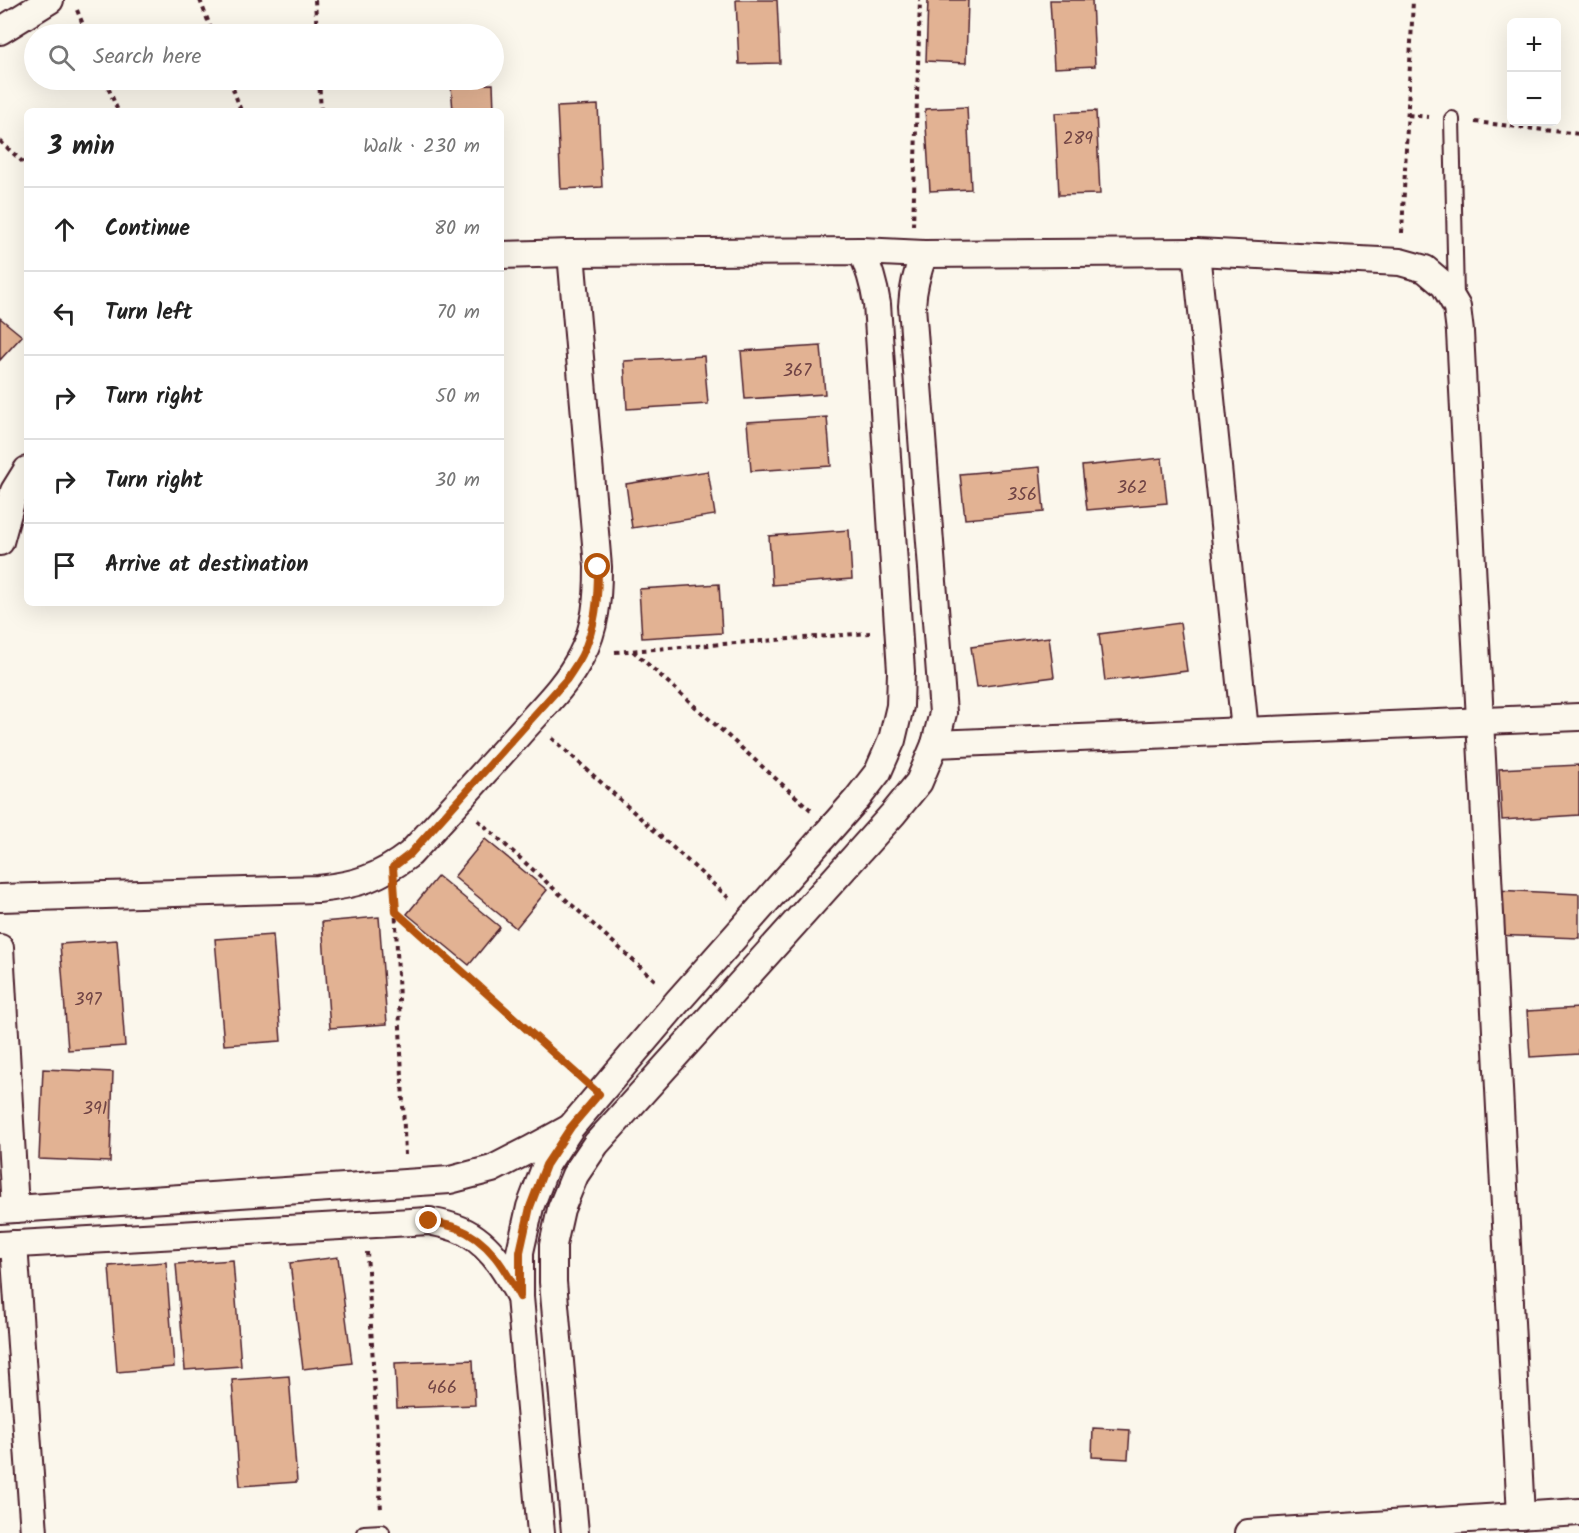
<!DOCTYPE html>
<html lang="en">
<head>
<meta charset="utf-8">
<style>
  body { margin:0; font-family:Kalam,sans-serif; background:#f2f2f2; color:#222 }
  .controls { position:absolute; right:18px; top:18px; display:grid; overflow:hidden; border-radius:9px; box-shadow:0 6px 24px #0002 }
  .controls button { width:54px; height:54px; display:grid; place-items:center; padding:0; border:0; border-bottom:2px solid #e0e0e0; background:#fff; color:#222; font:30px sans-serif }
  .stop { position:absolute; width:18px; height:18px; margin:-14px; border:4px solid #b45309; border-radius:50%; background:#fff }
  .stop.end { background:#b45309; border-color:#fff; box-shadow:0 2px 6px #0008 }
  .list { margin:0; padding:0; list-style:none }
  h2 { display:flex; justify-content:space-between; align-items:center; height:78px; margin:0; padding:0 24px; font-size:26px }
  h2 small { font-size:20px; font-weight:400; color:#767676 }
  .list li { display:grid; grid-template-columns:39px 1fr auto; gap:18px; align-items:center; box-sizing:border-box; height:84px; padding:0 24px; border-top:2px solid #e0e0e0 }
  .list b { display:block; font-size:22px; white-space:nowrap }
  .list em { font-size:20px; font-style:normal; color:#767676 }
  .icon { flex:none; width:33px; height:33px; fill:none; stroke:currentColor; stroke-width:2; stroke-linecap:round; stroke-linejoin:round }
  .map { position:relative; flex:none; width:1579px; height:1533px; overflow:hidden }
  .search { position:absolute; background:#fff; box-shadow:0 6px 24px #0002; left:24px; top:24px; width:480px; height:66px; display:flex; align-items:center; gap:15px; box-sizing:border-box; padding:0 21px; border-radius:33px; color:#767676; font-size:22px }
  .panel { position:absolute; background:#fff; box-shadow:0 6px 24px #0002; left:24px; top:108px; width:480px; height:498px; border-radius:9px }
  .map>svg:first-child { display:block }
</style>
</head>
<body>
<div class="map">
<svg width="1579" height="1533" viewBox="0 0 1579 1533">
  <rect width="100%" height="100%" fill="#fbf7ec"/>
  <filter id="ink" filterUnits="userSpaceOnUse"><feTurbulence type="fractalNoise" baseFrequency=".0167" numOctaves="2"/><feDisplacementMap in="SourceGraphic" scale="12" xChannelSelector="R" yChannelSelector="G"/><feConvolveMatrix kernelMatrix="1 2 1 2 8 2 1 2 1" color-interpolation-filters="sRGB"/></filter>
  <g filter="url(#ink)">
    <g fill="#e2b293" stroke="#4a1f2b" stroke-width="1.5">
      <path d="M736,0H777L780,63L739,64Z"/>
      <path d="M928,0H968L966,63L926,61Z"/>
      <path d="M1050,0H1092L1095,66L1054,68Z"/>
      <path d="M493,84L494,111H453L451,85Z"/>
      <path d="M598,105L602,187L561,189L557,107Z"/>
      <path d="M967,107L971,189L930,191L925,109Z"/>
      <path d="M1096,111L1100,194L1059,195L1055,113Z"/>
      <path d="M0,318L22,336L0,360Z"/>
      <path d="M821,346L825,394L745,399L741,351Z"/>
      <path d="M704,356L708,404L627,409L624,361Z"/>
      <path d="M827,417L831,466L751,471L747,422Z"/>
      <path d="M1162,458L1167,503L1087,510L1082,466Z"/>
      <path d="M1040,467L1044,512L965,519L960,474Z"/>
      <path d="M708,471L715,515L632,528L626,484Z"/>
      <path d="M849,530L852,579L772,585L769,536Z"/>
      <path d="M719,584L722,633L642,638L639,589Z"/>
      <path d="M1180,623L1187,671L1105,681L1099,634Z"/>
      <path d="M1049,637L1054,677L977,687L971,647Z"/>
      <path d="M1579,765V815L1502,820L1499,769Z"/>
      <path d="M485,839L547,890L516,928L454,877Z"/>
      <path d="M438,876L500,927L469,965L407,914Z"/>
      <path d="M1494,890L1579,894V938L1492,935Z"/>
      <path d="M379,917L387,1024L330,1028L322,922Z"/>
      <path d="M273,935L281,1041L224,1045L215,939Z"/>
      <path d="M117,940L125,1046L68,1050L60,944Z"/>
      <path d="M1579,1008V1054L1530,1057L1527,1011Z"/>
      <path d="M43,1069L113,1072L110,1162L39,1159Z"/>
      <path d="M338,1257L352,1363L303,1369L290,1263Z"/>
      <path d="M233,1260L241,1366L185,1370L176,1264Z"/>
      <path d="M166,1262L174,1367L117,1372L109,1266Z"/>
      <path d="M473,1360L475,1405L397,1408L395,1363Z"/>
      <path d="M289,1376L297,1482L240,1486L232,1380Z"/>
      <path d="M1093,1428L1130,1430L1128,1459L1092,1457Z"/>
    </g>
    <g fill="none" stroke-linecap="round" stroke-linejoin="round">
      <g stroke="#4a1f2b" stroke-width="18">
        <g id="service">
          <path d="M1452,119L1456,297"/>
          <path d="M364,1533L382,1532"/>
        </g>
      </g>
      <g stroke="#4a1f2b" stroke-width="30">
        <g id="minor">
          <path d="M0,31L50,0"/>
          <path d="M1196,252L1245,731"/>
          <path d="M501,255L571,253L861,251L924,254L1196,252L1400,262L1425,269L1444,285L1457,307L1460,332L1521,1516"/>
          <path d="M0,542L14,491L27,470"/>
          <path d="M935,744L1579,717"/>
          <path d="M0,898L318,889C356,885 379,878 410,854C446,815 482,775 518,735C540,710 566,686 581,656C596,628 598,598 598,567L571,253"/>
          <path d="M0,948L15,1209"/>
          <path d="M0,1210L450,1180L492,1169L531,1149L568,1129"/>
          <path d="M14,1244L34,1533"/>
          <path d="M0,1245L429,1221C438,1223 448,1225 456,1228C487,1239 504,1268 519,1295"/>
          <path d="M541,1533L520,1297V1252L530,1207L546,1165L571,1127L678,1001L857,799L878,772L892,740L900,706L901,671L877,304C874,285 870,269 861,251"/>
          <path d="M575,1533L553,1282V1245L561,1209L575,1175L596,1144L893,814L919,782L935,744L943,713L912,306C913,287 917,272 924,254"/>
          <path d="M1248,1533L1579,1512"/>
        </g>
      </g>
      <g stroke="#4a1f2b" stroke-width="4" stroke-dasharray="4.5 4.5" stroke-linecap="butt">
        <path d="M200,0L213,34"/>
        <path d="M315,0L317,34"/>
        <path d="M77,10L87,34"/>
        <path d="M105,80L118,111"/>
        <path d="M230,80L241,111"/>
        <path d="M319,80L321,111"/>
        <path d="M1408,115L1429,117"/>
        <path d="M1475,122L1579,134"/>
        <path d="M0,141L27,166"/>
        <path d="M913,226L920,0"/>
        <path d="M1402,233L1413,0"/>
        <path d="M633,651L811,810"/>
        <path d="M615,652L870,633"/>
        <path d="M552,738L731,900"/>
        <path d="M478,820L657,982"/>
        <path d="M395,899L405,1155"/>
        <path d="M396,912L578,1076"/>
        <path d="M367,1252L381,1511"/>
      </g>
      <use href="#service" stroke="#fbf7ec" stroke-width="14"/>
      <use href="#minor" stroke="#fbf7ec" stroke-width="26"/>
    </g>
  </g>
  <g fill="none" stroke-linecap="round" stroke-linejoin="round" filter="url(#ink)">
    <path stroke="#b45309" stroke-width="8" d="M429,1221C438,1223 448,1225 457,1228C489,1240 505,1269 520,1297V1252L530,1207L546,1165L571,1127L599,1094L396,912L393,867L410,854L567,679C572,671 578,663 582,655C596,627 598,598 598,567"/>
  </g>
  <g text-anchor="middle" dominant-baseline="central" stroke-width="6" stroke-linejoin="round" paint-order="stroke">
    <g font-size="18" fill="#704445">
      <text x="1078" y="139">289</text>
      <text x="797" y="371">367</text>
      <text x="1132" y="488">362</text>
      <text x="1022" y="495">356</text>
      <text x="88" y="1000">397</text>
      <text x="95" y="1109">391</text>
      <text x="442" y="1388">466</text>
    </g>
  </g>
</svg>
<div class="controls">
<button>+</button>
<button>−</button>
</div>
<div class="stop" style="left:598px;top:567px"></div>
<div class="stop end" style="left:429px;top:1221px"></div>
<div class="search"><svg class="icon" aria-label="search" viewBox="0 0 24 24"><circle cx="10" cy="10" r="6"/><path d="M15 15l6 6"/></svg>Search here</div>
<section class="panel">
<h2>3 min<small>Walk · 230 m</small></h2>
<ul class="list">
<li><svg class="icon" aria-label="ahead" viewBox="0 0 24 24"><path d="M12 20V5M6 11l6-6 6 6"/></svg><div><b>Continue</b></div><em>80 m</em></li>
<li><svg class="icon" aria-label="left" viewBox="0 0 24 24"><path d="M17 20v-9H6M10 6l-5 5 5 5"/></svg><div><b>Turn left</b></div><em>70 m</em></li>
<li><svg class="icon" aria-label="right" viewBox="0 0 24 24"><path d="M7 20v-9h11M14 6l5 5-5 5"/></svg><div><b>Turn right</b></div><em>50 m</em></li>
<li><svg class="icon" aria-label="right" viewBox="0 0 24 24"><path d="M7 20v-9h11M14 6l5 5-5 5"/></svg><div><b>Turn right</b></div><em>30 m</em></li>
<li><svg class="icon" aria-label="arrive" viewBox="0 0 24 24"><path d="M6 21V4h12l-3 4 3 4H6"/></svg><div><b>Arrive at destination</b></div></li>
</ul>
</section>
</div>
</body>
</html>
